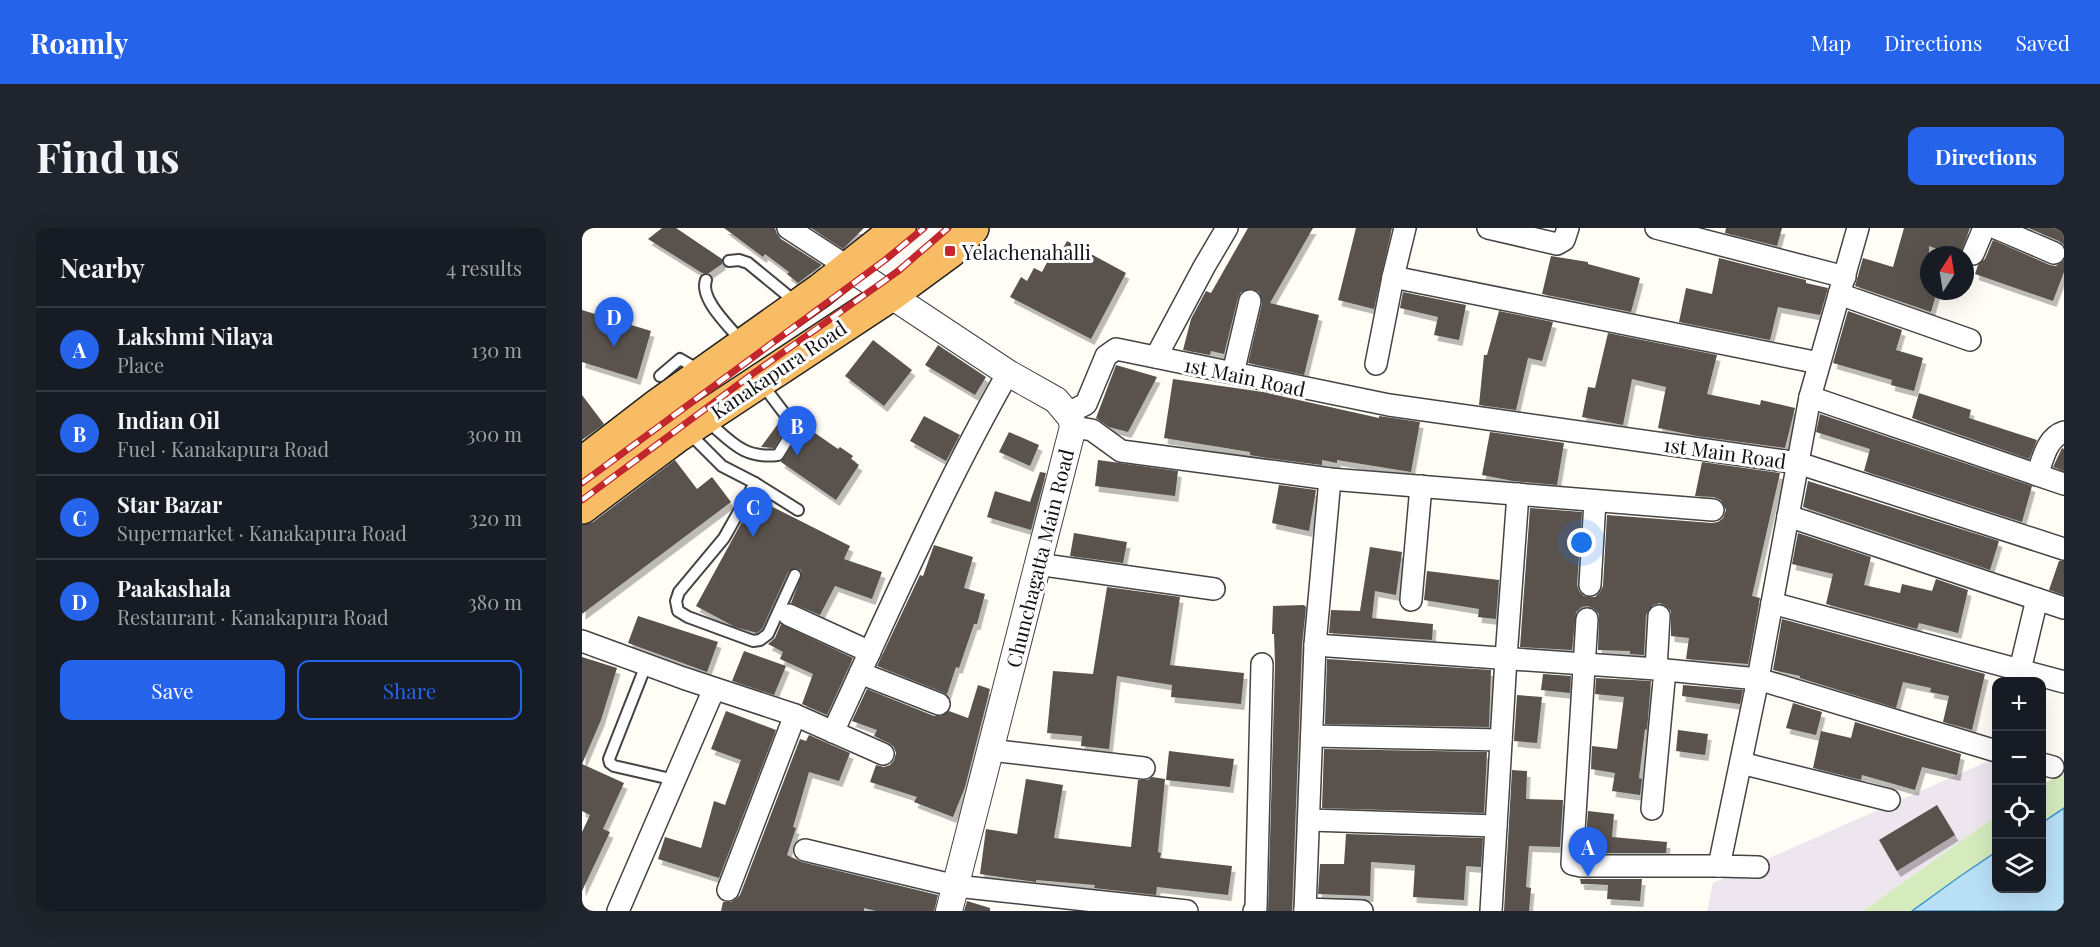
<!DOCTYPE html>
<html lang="en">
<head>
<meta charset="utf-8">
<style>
  body { margin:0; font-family:"Playfair Display",serif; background:#20242c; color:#f1f3f6 }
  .controls { position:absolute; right:18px; bottom:18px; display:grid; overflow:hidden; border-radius:12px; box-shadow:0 6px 24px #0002 }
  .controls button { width:54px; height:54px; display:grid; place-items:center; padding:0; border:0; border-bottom:2px solid #363941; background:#171b24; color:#f1f3f6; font:30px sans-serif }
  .compass { position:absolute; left:1338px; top:18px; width:54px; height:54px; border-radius:50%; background:#171b24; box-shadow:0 6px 24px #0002; rotate:12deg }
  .you { position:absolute; left:1000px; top:315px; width:21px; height:21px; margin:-15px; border:4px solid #fff; border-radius:50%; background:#1a73e8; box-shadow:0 0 0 9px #1a73e833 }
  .badge { display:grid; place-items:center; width:39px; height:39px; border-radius:50%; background:#2563eb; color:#fff; font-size:20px; font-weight:700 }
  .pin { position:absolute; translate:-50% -50px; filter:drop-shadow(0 2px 3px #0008) }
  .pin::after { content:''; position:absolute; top:32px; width:21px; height:18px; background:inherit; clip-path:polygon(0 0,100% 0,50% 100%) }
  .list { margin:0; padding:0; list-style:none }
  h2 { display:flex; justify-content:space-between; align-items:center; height:78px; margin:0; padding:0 24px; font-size:26px }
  h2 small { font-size:20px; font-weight:400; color:#9ea1a6 }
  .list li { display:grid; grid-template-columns:39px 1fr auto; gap:18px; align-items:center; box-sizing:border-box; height:84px; padding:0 24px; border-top:2px solid #363941 }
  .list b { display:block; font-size:22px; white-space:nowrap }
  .list p { margin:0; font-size:20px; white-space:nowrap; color:#9ea1a6 }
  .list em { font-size:20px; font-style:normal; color:#9ea1a6 }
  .actions { display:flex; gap:12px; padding:18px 24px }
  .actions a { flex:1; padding:14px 0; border:2px solid #2563eb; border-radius:12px; text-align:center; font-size:21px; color:#2563eb }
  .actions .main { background:#2563eb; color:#fff }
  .icon { flex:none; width:33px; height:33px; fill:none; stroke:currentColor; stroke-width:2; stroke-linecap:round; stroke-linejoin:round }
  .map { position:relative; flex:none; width:1482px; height:683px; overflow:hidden; border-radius:12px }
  header { display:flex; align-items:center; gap:36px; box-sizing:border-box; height:84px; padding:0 30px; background:#2563eb; color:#fff }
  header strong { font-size:28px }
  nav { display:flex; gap:33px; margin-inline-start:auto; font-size:21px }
  .intro { display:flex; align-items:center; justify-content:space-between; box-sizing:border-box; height:144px; padding:0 36px }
  h1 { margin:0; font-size:42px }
  .button { padding:15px 27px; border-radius:12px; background:#2563eb; color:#fff; font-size:21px; font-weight:700 }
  main { display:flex; gap:36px; padding:0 36px }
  aside { flex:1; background:#171b24; border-radius:12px; box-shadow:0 6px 24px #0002 }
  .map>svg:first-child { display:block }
</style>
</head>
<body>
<header>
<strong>Roamly</strong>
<nav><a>Map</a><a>Directions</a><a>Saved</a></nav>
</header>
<div class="intro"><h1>Find us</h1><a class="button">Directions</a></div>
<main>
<aside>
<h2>Nearby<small>4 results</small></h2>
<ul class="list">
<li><span class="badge">A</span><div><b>Lakshmi Nilaya</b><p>Place</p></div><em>130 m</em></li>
<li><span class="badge">B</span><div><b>Indian Oil</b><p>Fuel · Kanakapura Road</p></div><em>300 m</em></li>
<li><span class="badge">C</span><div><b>Star Bazar</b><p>Supermarket · Kanakapura Road</p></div><em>320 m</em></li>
<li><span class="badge">D</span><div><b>Paakashala</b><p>Restaurant · Kanakapura Road</p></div><em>380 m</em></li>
</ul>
<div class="actions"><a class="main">Save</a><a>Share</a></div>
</aside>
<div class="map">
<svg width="1482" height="683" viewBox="0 0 1482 683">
  <defs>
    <filter id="shadow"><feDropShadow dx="3.5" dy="6" stdDeviation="0" flood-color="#0004"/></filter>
  </defs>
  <rect width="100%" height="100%" fill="#fffdf5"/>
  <path fill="#eee6ef" d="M1411,531L1414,534V588L1281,683H1125L1131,655Z"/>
  <path fill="#d5ebbd" d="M1482,544V683H1281L1414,588V660H1460V557Z"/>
  <path fill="#b9e0f7" stroke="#3f96cf" stroke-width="1.5" d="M1482,580V683H1330L1377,649L1414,624V660H1460V595Z"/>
  <g fill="#5a524d" filter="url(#shadow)">
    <path d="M80,0H94L140,31V36L127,45H120L66,11Z"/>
    <path d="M142,0H193L195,6L199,11L240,37L216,55L205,46L207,44L183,26L181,29Z"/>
    <path d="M229,0H282L261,21Z"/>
    <path d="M666,0H731L688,75L737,87L722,147L666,135L680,75L677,64L670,61L659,64L656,70L642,126L629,123L628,127L601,122L609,91L624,63L629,65Z"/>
    <path d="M774,0H810L792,81L756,72Z"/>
    <path d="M1144,0H1200L1195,18L1143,5Z"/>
    <path d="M1322,0H1388L1378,27H1371L1347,18V63H1355L1349,84L1273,58L1281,30L1311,39Z"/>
    <path d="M1446,0H1482V17L1477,13Z"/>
    <path d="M1411,12L1468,37L1474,38L1482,32V44L1471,73L1393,46L1396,37L1403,31Z"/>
    <path d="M485,13L544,45L509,111L428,69L439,49L445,53L452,40L460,44L470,25L477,28Z"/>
    <path d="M969,28L1006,34V36L1058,50L1049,84L960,66Z"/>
    <path d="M1137,30L1224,52V55L1246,60L1238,87L1196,79L1188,112L1097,94L1104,60L1130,66Z"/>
    <path d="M821,64L884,77L877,112L852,107L856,89L818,80Z"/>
    <path d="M0,82L69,103L55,151L0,134Z"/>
    <path d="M917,83L971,94L960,133L946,130L934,182L897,177L902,127H905Z"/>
    <path d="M1266,83L1320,102L1314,122L1341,130L1332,163L1309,157L1310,152L1251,135Z"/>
    <path d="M1026,105L1135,127L1125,166L1178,177L1179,172L1213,180L1203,220L1115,208L1076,200L1084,159L1050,151L1041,197L1000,189L1006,159L1013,160Z"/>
    <path d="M291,112L330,142L302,178L263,148Z"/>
    <path d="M356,117L404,149L393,167L343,137Z"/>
    <path d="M534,137L575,149L546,204L527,199L514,190Z"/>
    <path d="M591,151L681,164L797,190V188L838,194L829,244L755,232V235L740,232V237L685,230L668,227V224L582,210Z"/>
    <path d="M1337,165L1389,182L1387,190L1455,212L1447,231L1330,190Z"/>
    <path d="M0,167L22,196L0,212Z"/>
    <path d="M1238,186L1450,258L1440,294L1282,243L1288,221L1234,204Z"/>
    <path d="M342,188L378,207L364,233L328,213Z"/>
    <path d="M213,191L256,221L258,219L271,228L269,231L277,237L254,272L199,234L216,208Z"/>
    <path d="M198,193L201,205L192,220L179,219Z"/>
    <path d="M427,204L457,217L448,238L417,224Z"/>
    <path d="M908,204L982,215L975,257L931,253L900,247Z"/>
    <path d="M1480,220L1482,221V243L1471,239Z"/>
    <path d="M93,232L115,261L130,249L149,274L0,386V297L11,294Z"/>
    <path d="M516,232L596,243L593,268L513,258Z"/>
    <path d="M1120,234L1198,245L1170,368L1178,370L1166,436L1104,431L1107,410L1089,408V383L1084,378L1078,375L1071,377L1064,387L1062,427L1048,426V423L1016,422L1017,386L1012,381L1006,378L1000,379L994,384L990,422L938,419L948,280L1000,284L995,357L997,363L1002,368L1013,369L1018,364L1021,358L1025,287L1130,295L1136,294L1141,290L1144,282L1139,272L1132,269L1113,268Z"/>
    <path d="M458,244L464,245L449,302L405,289L413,263L448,274Z"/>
    <path d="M1226,253L1417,313L1408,342L1221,279Z"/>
    <path d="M697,257L734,262L727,303L690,295Z"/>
    <path d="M173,270L268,318L262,331L300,344L290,371L253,358L238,387L209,375L220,347L219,342L213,340L206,344L180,401L175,405L153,399L114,378Z"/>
    <path d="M492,305L545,314L541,335L488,328Z"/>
    <path d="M1216,305L1289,329L1282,357L1318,365L1320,356L1350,363L1354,351L1386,362L1376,405L1337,395L1335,401L1244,376L1251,346L1210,336Z"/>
    <path d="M352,317L391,329L382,360L403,366L395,396H392L377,440L374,439L365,466L295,438L338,347L341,348Z"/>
    <path d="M788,319L820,324L814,367L793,363L790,390L851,396L850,412L747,405L749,382L778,383Z"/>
    <path d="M1477,333H1482V367L1467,362Z"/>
    <path d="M845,343L917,352L914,391L896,389L897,381L842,372Z"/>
    <path d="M525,359L598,369L588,437L662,445L659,476L589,469L590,457L535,448L527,521L499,518L500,508L465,505L471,443L511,446Z"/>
    <path d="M722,377L724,379L720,416L710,683H686L693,436L692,406H690L691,378Z"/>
    <path d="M56,388L136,414L125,444L46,415Z"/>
    <path d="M1200,391L1403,446L1390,502L1361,494L1367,468L1348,464L1349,460L1321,454L1314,480L1218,450V448L1191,442Z"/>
    <path d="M199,396L271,430L245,487L220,476L231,446L198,431L201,424L186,416L193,410Z"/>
    <path d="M162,423L204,438L192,467L150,453Z"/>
    <path d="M0,429L35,440L19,492L0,536L42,555L21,601L28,604L0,663V604L8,587L0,583Z"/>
    <path d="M745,431L909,442L907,499L743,496Z"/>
    <path d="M961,446L989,448L988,465L959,462Z"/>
    <path d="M1014,450L1069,453L1065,502L1063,501L1057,550L1060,551L1058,567L1030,563L1033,545L1009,541L1010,518L1035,521L1042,469L1013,466Z"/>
    <path d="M396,457L408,461L383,559L371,589L332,574L335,569L288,554L294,537L302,539L308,537L312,532L314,525L312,519L307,515L292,508L295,502L270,493L285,461L352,488H359L367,483L386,490Z"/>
    <path d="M1101,457L1161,462L1158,476L1100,468Z"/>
    <path d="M935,467L960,469L955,515L932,513Z"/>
    <path d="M1211,475L1240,484L1234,507L1204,500Z"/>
    <path d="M144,483L194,502L137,650L76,631L83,609L119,620L132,573L143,577L159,532L129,521Z"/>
    <path d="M1273,494L1379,526L1375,547L1340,539L1333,562L1280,547L1279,552L1231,540L1239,503L1269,510Z"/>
    <path d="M1096,502L1126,506L1123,527L1094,523Z"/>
    <path d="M227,507L268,525L257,553L227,544L211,599L214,600L205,627L220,634L356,667L352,683H294L282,680V683H139L141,674H149L154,671L158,667L218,511L224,513Z"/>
    <path d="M742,521L905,524L902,585L740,580Z"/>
    <path d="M587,523L652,531L648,559L584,552Z"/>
    <path d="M930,542L945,543L944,571L981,572L978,619L947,618L944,659L949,660L947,683H922Z"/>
    <path d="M570,549L583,551L576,624L579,625L578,630L650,638L646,667L575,659L574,667L512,660L513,657L454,652V654L398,646L404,601L435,606L444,551L481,557L472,610L549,619L556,552H566Z"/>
    <path d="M1355,577L1373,607L1315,643L1297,612Z"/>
    <path d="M1006,583L1032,586L1030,609L1085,614L1084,625H1003Z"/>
    <path d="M764,606L901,610L899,639L884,638L882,672L831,669L833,637L789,634L788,668L736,666L738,636H762Z"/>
    <path d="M998,651H1060L1058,673L1025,671L1026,657L999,656Z"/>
    <path d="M385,673L408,680V683H382Z"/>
  </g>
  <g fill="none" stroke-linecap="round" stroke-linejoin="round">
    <g stroke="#444" stroke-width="14">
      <g id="service">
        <path d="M147,33L157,32L166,35L216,76"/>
        <path d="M124,52C117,71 148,99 160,114"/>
        <path d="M78,148L98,131L117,142"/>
        <path d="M125,193C150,214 161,231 196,227L209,206L205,189L180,156"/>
        <path d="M107,205L140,238L173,255L216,282"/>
        <path d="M173,255L142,310L97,364L94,373L96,383L106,389L171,413L178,412L186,406L213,347"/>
        <path d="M64,437L27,531L28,535L32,538L93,552"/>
      </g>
    </g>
    <g stroke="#444" stroke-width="24">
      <g id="minor">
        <path d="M206,0L266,39"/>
        <path d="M906,0L975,16L982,12L986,0"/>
        <path d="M1074,0L1263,49"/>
        <path d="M1414,0L1472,25"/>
        <path d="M1391,26L1402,0"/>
        <path d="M811,49L1237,135"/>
        <path d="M1257,66L1388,112"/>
        <path d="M574,129L622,39L645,0"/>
        <path d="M794,136L811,49L823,0"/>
        <path d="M651,145L668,73"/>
        <path d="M1228,169L1482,256"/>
        <path d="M486,185L504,176L524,128L534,121L807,177L1216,235L1482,321"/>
        <path d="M491,199L510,202L539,223L748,251L1131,282"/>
        <path d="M1455,247C1461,231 1465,209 1482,204"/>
        <path d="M1206,288L1482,380"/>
        <path d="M455,336L632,361"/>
        <path d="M1008,357L1013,273"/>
        <path d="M829,372L839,258"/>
        <path d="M1190,375L1482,454"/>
        <path d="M207,387L288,424"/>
        <path d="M1005,391L990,636L999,638H1137"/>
        <path d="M0,413L101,450L213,487L301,526"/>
        <path d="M733,417L1074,441L1176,451L1414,523"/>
        <path d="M1074,441L1077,388"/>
        <path d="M1438,442L1455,371"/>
        <path d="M278,445L357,476"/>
        <path d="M251,504C307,383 360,261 426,145"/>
        <path d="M730,508L919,512"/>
        <path d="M408,522L562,540"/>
        <path d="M1159,535L1307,572"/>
        <path d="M1460,536L1471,539"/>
        <path d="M1070,581L1083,442"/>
        <path d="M728,592L914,598"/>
        <path d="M223,622L374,658L605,683"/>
        <path d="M1176,639L1137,638L1176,451L1228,169L1276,0"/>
        <path d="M146,662L213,487"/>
        <path d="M723,681L780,683"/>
        <path d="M36,683L132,461"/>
        <path d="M672,683L674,680L680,436"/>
        <path d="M723,683L733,417L748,251"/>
        <path d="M909,683L924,430L936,266"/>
      </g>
    </g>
    <g stroke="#444" stroke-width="28">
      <path id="tertiary" d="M266,39L426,145L474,172L489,190L491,199L367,683"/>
    </g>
    <g stroke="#222" stroke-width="36">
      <g id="trunk">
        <path d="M0,236L74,179L239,62L317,0"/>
        <path d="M0,279L93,209L308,67L368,23L390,0"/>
      </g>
    </g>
    <use href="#service" stroke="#fff" stroke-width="10"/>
    <use href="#minor" stroke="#fff" stroke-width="21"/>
    <use href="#tertiary" stroke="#fff" stroke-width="26"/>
    <use href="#trunk" stroke="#f7bc64" stroke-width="33"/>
    <g stroke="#c4262e" stroke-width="7">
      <g id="rail">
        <path d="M0,255L303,32L342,0"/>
        <path d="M0,272L169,147L315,44L366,0"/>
      </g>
    </g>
    <use href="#rail" stroke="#fff" stroke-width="4.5" stroke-dasharray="14" stroke-linecap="butt"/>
  </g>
  <rect fill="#c4262e" stroke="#fff" stroke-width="2" x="362" y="17" width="12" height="12" rx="3"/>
  <g text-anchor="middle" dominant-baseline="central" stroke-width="6" stroke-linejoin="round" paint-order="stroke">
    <g font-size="20" fill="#111" stroke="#fff" text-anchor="start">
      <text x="380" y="23">Yelachenahalli</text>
    </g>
    <g font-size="20" fill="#111" stroke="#fff">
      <text transform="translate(196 141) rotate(-34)">Kanakapura Road</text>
      <text transform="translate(663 148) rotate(12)">1st Main Road</text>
      <text transform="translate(1143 224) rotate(8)">1st Main Road</text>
      <text transform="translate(457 330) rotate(-76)">Chunchagatta Main Road</text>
    </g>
  </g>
</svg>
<div class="controls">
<button>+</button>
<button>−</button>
<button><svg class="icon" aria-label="locate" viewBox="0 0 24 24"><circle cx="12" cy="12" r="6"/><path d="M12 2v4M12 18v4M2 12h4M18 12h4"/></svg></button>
<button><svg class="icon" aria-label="layers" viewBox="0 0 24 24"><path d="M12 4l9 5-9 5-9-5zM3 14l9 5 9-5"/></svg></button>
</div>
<svg class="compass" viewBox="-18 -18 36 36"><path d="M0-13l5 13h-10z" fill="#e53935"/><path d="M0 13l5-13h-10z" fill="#9ea1a6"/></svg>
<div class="you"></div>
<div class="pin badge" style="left:1006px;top:649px">A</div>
<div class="pin badge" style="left:215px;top:228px">B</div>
<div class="pin badge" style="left:171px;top:309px">C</div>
<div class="pin badge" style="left:32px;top:119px">D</div>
</div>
</main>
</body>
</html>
